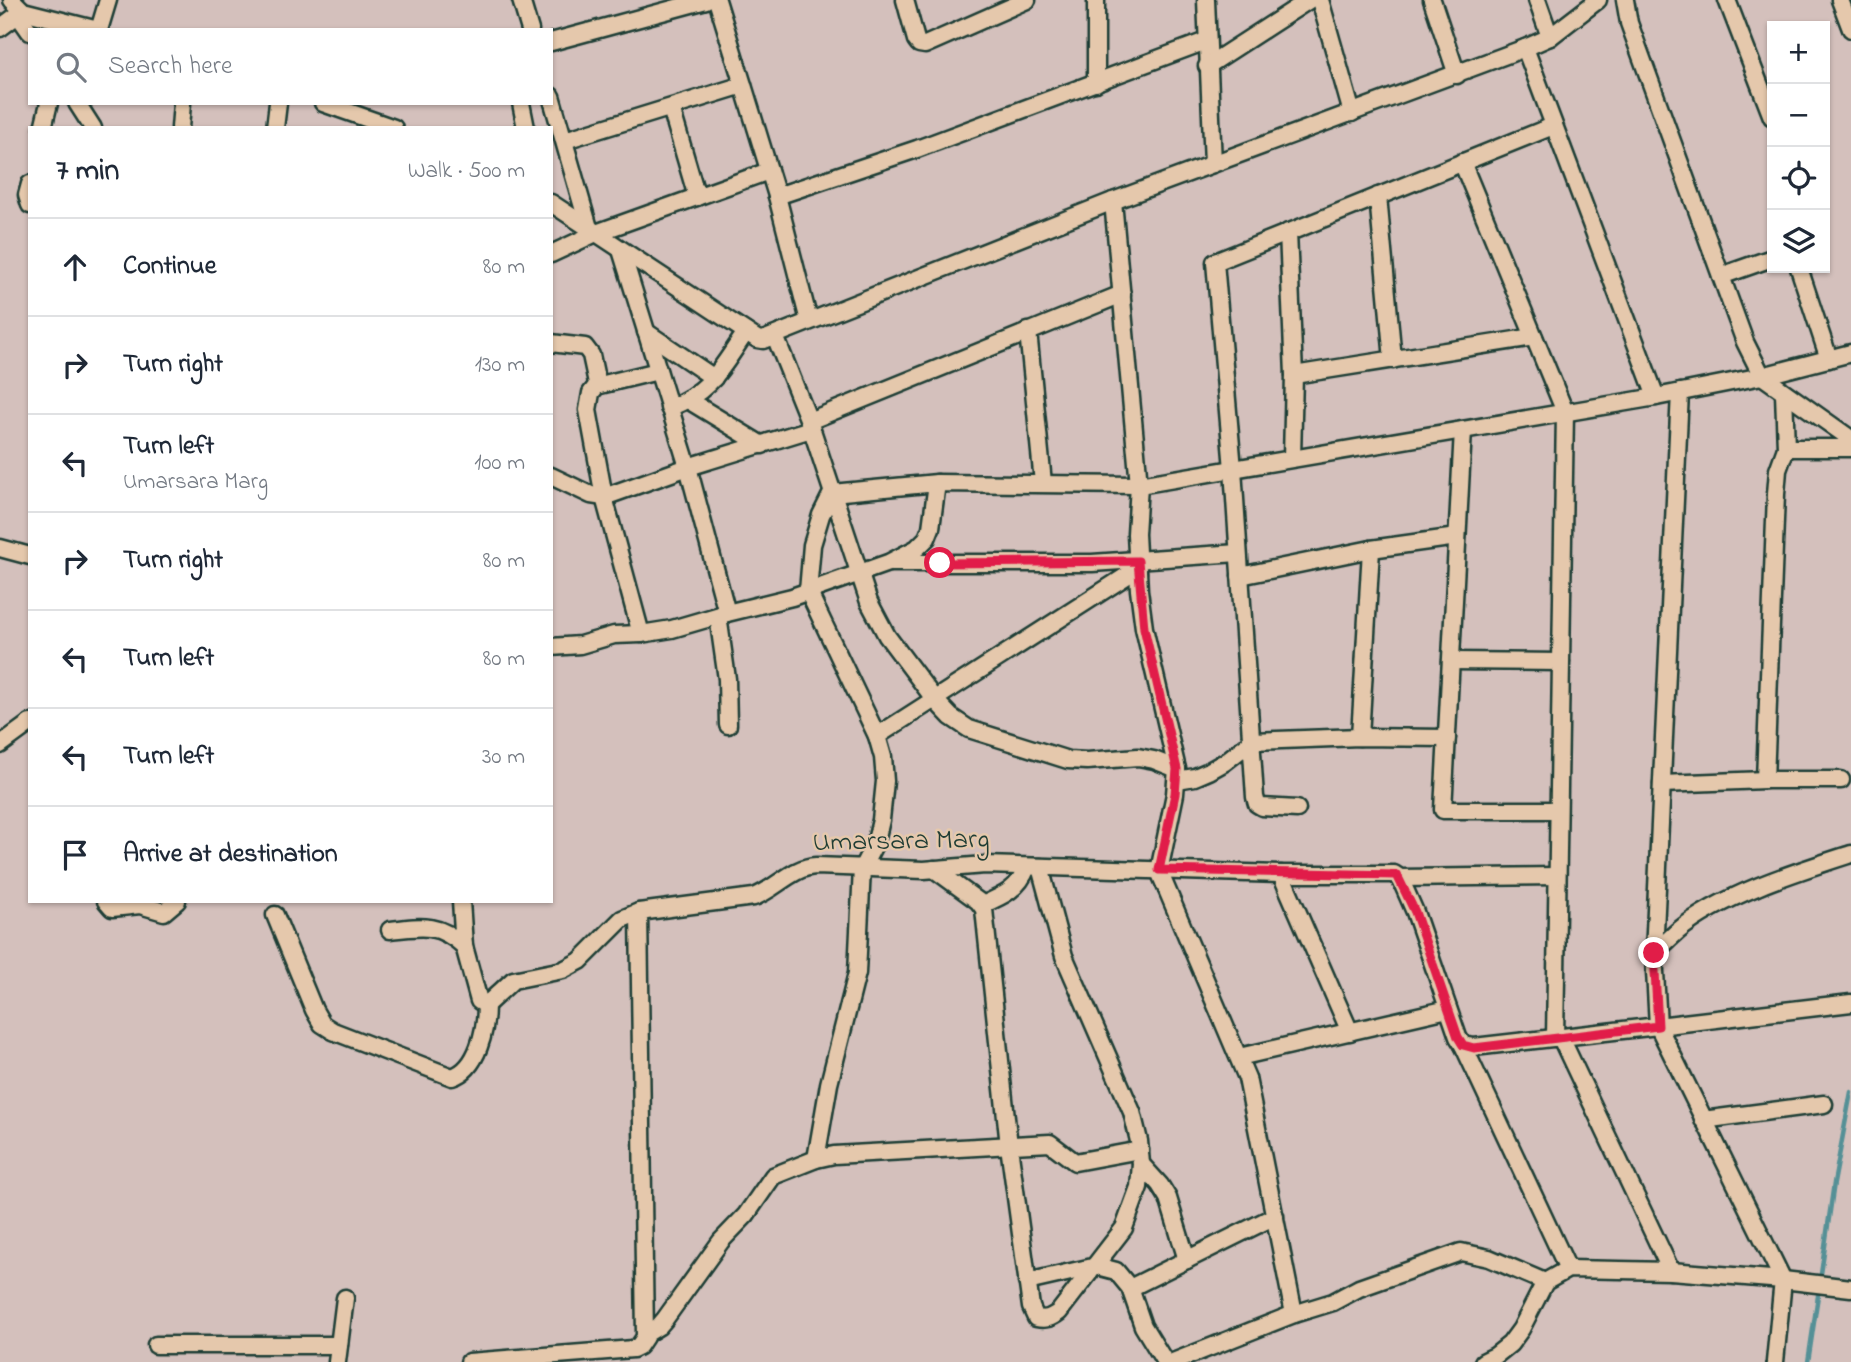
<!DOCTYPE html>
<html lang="en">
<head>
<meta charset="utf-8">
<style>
  body { margin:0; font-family:"Indie Flower",sans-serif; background:#f6f6f7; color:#1f2937 }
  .controls { position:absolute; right:21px; top:21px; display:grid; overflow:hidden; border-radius:0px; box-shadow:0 2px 5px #0004 }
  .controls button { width:63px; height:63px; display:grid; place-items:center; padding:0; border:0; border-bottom:2px solid #e0e1e3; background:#fff; color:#1f2937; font:35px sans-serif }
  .stop { position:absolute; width:21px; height:21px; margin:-16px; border:5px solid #e11d48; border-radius:50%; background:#fff }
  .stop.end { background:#e11d48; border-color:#fff; box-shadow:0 2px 7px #0008 }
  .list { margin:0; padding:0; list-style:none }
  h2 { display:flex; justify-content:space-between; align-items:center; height:91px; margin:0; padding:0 28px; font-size:30px }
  h2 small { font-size:23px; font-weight:400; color:#747a83 }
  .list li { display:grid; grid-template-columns:46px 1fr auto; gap:21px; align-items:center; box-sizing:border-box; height:98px; padding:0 28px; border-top:2px solid #e0e1e3 }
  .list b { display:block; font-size:26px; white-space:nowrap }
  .list p { margin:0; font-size:23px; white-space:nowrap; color:#747a83 }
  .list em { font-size:23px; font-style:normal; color:#747a83 }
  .icon { flex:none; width:38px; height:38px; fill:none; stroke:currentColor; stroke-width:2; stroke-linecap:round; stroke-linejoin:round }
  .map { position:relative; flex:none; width:1851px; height:1362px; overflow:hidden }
  .search { position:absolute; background:#fff; box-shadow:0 2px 5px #0004; left:28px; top:28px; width:525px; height:77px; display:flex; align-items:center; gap:18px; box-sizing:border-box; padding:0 24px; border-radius:0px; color:#747a83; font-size:26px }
  .panel { position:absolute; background:#fff; box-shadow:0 2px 5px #0004; left:28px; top:126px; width:525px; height:777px; border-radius:0px }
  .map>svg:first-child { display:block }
</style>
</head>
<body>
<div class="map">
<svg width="1851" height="1362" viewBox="0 0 1851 1362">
  <rect width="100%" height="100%" fill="#d4c0bc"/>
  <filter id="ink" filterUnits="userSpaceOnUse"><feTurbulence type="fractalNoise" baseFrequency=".0143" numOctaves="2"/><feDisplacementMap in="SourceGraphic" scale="14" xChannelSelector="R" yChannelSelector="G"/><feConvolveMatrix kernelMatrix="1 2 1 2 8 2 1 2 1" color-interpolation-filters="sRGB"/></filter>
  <g filter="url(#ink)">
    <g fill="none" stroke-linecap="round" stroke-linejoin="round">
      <g stroke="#559096" stroke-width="4.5">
        <path d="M1820,1281L1834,1183L1851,1092"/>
        <path d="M1808,1362L1819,1289"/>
      </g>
      <g stroke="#1f3d34" stroke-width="21">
        <g id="minor">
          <path d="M12,0L23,11L98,30"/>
          <path d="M521,0L530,30"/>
          <path d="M717,0L777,196L809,321"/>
          <path d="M905,0L916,40L919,44L925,45L1027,0"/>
          <path d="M1096,0V83"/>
          <path d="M1206,0L1213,164"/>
          <path d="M1320,0L1352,113"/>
          <path d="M1432,0L1457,75"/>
          <path d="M1537,0L1550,37"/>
          <path d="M1625,0L1629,23L1745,342L1762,376L1851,439"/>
          <path d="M1727,0L1772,117"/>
          <path d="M1840,0L1851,29"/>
          <path d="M18,15L30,32"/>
          <path d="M0,28L23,11"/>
          <path d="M99,30L108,0"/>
          <path d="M551,42L706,0"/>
          <path d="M1525,48L1656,397"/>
          <path d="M1207,66L1309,0"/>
          <path d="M551,96L589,228"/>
          <path d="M77,103L93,128"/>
          <path d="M323,103L394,128"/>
          <path d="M521,103L526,128"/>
          <path d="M671,108L697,197"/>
          <path d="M43,128L49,103"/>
          <path d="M180,128L182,103"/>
          <path d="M275,128L278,103"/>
          <path d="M565,140L743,85"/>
          <path d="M1462,162L1565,412L1555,1038"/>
          <path d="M30,184L27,195L30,205"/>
          <path d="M777,196L917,149L1206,41"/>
          <path d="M1378,196L1393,360"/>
          <path d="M1113,201L1139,485L1136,534L1139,590L1144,628L1177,769L1175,794L1159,871L1247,1078L1294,1314L1173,1362"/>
          <path d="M551,203L757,339L763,340L1113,201L1525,48L1550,37L1598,0"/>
          <path d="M1288,232L1294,375L1292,458"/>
          <path d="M621,250L688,467L727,613"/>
          <path d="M551,254L596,233L769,171"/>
          <path d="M1799,268L1829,359"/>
          <path d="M1721,276L1772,258"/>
          <path d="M1028,331L1043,483"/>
          <path d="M646,332L714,378"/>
          <path d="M775,336L809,421L869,602L887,636L935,700L951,717L969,729L1068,760L1087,761L1138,757L1154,760L1177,769"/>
          <path d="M551,343L585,347L591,355L597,383L600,385L658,371"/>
          <path d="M1294,375L1534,337"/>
          <path d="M598,384L591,393L588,410L604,497L641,634"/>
          <path d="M688,400L762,445"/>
          <path d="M669,408C712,391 721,368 746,332"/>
          <path d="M809,421L1122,294"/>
          <path d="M1463,430L1443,810H1558"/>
          <path d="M1786,448H1851"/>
          <path d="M551,476L591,495L604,497L688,467L811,429"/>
          <path d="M832,493L937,483L1139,485L1656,397L1762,376L1851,353"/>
          <path d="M0,548L30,556"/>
          <path d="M891,563H1092L1238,553"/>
          <path d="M1240,576L1371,549L1457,537"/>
          <path d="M718,616L727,679L728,725"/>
          <path d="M551,647L580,645L614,635L641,634L672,629L727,613L792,597L888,563L917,548L927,538L931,528L937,483"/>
          <path d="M1451,661L1561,662"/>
          <path d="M877,736L1131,573L1138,572"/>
          <path d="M1360,737L1371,549"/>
          <path d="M0,745L30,723"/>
          <path d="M1177,780L1195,777L1209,771L1225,762L1252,741L1360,737L1447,738"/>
          <path d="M1765,780L1776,494L1778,470L1786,448L1784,393"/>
          <path d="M1662,784L1765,780H1841"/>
          <path d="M1297,809L1262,807L1257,804L1255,797L1233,469L1215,262L1553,126"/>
          <path d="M934,869L978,901L984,909L1009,1146L1031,1307L1036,1318C1046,1320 1051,1318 1059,1312L1124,1228L1139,1187L1141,1164L1139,1141L1132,1112L1064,956L1040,867"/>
          <path d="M1281,874L1350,1032"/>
          <path d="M1400,878L1415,912L1458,1037L1463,1045L1474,1047L1658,1026L1654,953C1662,946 1670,938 1678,931C1721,895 1798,871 1851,854"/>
          <path d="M106,901L112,908L140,905L164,912L177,901"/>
          <path d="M461,901L464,946L479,1001L486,1005L513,980L563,970L580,961L622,919L639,912"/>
          <path d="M982,905C1003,896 1019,889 1027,867"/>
          <path d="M275,915L314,1010L322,1024L333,1031L452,1077C478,1069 486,1029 486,1005"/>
          <path d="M390,930C422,926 439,923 464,946"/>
          <path d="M1654,953L1680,392"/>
          <path d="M1561,1038L1671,1271"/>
          <path d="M1463,1045L1568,1269"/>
          <path d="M1239,1057L1448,1009"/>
          <path d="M1703,1120L1824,1104"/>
          <path d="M816,1159L829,1084L857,973L862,868L876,841L881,820L885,781L883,757L877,736L808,591L812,545L821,515L832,493"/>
          <path d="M1141,1164L1160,1185L1168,1198L1187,1260"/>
          <path d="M1027,1282L1097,1266L1116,1271L1130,1288L1143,1326L1165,1362"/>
          <path d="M1130,1288L1275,1216"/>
          <path d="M1294,1314L1333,1302L1359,1288L1461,1252L1489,1258L1545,1282"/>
          <path d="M646,1334L659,1326L665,1319L721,1241L746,1215L773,1176L816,1159L834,1155L1050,1143L1075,1162L1140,1150"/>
          <path d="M156,1345H339"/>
          <path d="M337,1362L345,1298"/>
          <path d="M469,1362L633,1349L639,1346L645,1337L639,912L754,897C776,889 792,867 816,866L924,870L985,865L1281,874H1394L1400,878L1557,876"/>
          <path d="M1483,1362L1495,1356L1510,1344L1521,1329L1545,1282L1568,1269L1671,1271L1783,1280L1851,1288"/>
          <path d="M1775,1362L1783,1280L1658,1026L1851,1003"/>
        </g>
      </g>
      <use href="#minor" stroke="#e5c8ac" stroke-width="16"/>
    </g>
  </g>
  <g fill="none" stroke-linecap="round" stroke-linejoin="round" filter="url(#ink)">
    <path stroke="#e11d48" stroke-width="9" d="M940,563L1138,561L1144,628L1177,769L1175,794L1159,870L1397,875L1415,912L1458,1037L1463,1045L1474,1048L1658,1026L1654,953"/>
  </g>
  <g text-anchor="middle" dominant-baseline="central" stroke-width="5" stroke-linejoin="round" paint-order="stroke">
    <g font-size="28" fill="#1f3d34" stroke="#e5c8ac">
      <text transform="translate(901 842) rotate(-1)">Umarsara Marg</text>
    </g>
  </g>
</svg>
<div class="controls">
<button>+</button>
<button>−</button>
<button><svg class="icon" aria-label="locate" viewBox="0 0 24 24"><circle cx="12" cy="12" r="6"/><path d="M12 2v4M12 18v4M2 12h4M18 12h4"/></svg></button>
<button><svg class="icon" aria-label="layers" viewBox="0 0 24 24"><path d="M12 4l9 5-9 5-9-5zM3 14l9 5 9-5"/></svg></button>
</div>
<div class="stop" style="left:940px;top:563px"></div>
<div class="stop end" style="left:1654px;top:953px"></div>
<div class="search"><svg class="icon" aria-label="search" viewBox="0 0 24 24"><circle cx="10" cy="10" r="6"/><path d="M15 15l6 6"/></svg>Search here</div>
<section class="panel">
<h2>7 min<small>Walk · 500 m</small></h2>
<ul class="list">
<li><svg class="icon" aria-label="ahead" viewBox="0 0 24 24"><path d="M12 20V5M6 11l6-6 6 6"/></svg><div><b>Continue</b></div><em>80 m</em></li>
<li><svg class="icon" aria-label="right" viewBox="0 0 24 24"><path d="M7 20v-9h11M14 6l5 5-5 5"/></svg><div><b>Turn right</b></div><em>130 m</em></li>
<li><svg class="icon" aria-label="left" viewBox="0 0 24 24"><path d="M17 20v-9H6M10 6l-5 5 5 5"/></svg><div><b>Turn left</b><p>Umarsara Marg</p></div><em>100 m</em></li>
<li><svg class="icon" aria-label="right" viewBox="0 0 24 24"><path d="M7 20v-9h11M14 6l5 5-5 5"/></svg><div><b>Turn right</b></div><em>80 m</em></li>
<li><svg class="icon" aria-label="left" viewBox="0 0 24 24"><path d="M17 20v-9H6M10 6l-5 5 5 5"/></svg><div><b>Turn left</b></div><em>80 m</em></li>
<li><svg class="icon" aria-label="left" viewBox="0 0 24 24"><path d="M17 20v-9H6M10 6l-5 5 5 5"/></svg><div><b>Turn left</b></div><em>30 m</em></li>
<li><svg class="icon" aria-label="arrive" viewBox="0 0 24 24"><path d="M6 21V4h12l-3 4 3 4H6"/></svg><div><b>Arrive at destination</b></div></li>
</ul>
</section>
</div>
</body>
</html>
